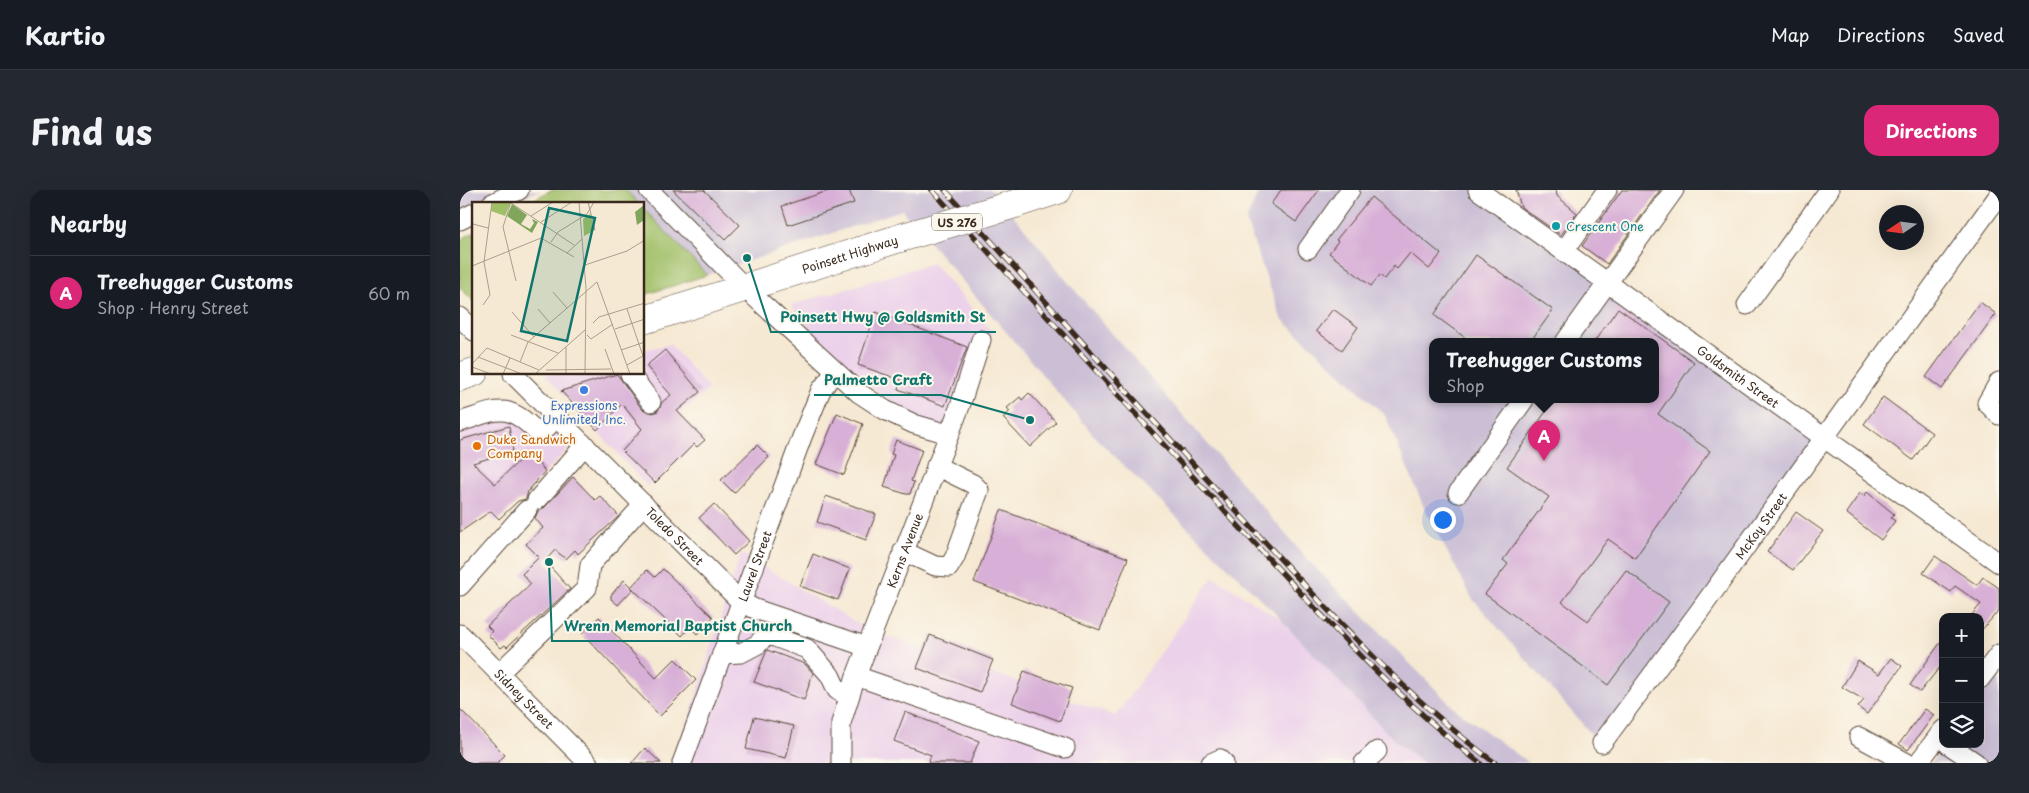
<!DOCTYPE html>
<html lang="en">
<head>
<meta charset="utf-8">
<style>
  body { margin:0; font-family:"Playpen Sans",sans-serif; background:#242831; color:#f1f3f6 }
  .controls { position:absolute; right:15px; bottom:15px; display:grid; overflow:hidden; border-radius:10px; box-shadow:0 5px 20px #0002 }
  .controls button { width:45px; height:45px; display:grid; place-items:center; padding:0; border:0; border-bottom:1px solid #363941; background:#171b24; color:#f1f3f6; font:25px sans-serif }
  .compass { position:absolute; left:1419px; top:15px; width:45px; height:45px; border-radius:50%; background:#171b24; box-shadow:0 5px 20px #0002; rotate:257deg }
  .you { position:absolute; left:982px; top:329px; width:18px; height:18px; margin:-12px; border:4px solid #fff; border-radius:50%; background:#1a73e8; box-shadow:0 0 0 8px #1a73e833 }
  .badge { display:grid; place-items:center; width:32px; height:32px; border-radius:50%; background:#db2777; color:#fff; font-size:16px; font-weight:700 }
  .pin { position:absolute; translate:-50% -41px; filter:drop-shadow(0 1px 2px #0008) }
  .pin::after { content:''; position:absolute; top:26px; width:18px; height:15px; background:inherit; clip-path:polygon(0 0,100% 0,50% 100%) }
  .popup { position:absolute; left:969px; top:148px; width:230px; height:65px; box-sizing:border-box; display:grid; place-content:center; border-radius:10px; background:#171b24; filter:drop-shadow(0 1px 4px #0005); font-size:16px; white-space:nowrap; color:#9ea1a6 }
  .popup b { font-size:19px; color:#f1f3f6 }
  .popup::after { content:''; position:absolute; left:50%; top:100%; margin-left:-10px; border:10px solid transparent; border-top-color:#171b24 }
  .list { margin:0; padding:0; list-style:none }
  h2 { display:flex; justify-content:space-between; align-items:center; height:65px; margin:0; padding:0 20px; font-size:21px }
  h2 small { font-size:16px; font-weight:400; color:#9ea1a6 }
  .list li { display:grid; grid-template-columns:32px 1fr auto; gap:15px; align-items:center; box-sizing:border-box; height:75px; padding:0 20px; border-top:1px solid #363941 }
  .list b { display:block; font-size:19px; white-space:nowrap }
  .list p { margin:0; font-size:16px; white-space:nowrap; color:#9ea1a6 }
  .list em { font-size:16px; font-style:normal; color:#9ea1a6 }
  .icon { flex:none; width:28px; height:28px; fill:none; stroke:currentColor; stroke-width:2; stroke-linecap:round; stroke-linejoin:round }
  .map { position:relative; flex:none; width:1539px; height:573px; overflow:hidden; border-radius:15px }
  header { display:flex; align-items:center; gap:30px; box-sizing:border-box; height:70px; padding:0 25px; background:#171b24; border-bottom:1px solid #363941 }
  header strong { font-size:24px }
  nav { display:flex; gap:28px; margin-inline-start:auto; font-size:18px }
  .intro { display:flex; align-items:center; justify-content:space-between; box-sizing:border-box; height:120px; padding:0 30px }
  h1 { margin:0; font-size:35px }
  .button { padding:12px 22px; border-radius:15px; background:#db2777; color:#fff; font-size:18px; font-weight:700 }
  main { display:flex; gap:30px; padding:0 30px }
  aside { flex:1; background:#171b24; border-radius:15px; box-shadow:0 5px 20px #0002 }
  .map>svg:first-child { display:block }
</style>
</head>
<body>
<header>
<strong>Kartio</strong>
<nav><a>Map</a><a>Directions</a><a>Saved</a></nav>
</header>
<div class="intro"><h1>Find us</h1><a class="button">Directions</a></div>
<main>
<aside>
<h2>Nearby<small></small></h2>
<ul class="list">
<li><span class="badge">A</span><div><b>Treehugger Customs</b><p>Shop · Henry Street</p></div><em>60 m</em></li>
</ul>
</aside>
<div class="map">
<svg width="1539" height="573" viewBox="0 0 1539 573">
  <rect width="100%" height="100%" fill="#fbf7ec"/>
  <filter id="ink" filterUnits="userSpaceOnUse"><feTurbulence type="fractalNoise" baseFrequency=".02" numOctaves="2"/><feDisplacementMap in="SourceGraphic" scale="10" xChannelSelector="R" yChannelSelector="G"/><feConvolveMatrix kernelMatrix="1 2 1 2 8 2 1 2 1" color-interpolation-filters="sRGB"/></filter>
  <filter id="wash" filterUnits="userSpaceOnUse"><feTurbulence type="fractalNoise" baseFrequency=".0096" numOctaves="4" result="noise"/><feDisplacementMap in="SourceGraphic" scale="20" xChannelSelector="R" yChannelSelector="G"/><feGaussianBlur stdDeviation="1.12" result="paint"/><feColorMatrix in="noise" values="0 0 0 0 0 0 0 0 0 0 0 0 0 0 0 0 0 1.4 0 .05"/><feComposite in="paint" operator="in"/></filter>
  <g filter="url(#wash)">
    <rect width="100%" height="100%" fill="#f6e9d3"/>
    <g fill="#ecd1ea">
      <path d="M473,73L533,143L483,248L378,173L331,115Z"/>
      <path d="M210,154L249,199L217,225L240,252L187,296L85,184H184V160Z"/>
      <path d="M53,206L112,255L36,333L0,292V222Z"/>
      <path d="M281,363L408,440L656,526L753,387L962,518L1028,573H215Z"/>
    </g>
    <g fill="#cbbfd5" fill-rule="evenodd">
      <path d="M0,0H80L49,14H14V30L0,36Z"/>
      <path d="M166,0H533L612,97L848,370L994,518L1069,573H964L935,551L812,420L638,250L442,20L247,85L184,19V14H179Z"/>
      <path d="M799,0H1018L1359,252L1139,553L1012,408L966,322L925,225L821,128L786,31ZM973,152H1195V210H973Z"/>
      <path d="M1539,482V573H1471L1485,554H1520V507Z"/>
    </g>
    <g fill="#a0bf68" stroke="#6e7443">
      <path d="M91,0H166L179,14H66Z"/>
      <path d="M184,19L247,85L184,105Z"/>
      <path d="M14,42V112L0,98V50Z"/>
    </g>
    <g id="blocks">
      <g fill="#d8b0d7">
        <path d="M213,0H244L280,35L265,50Z"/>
        <path d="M371,0H389L394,13L328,35L322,16Z"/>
        <path d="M821,0H859L836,32L811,14Z"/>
        <path d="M1056,0H1096L1097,6L1117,23L1101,45L1061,17Z"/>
        <path d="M1162,0H1200L1147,74L1122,56Z"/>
        <path d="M911,7L981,64L969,79L950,63L937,79L934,76L924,89L920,85L911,96L869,63L878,51L876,50Z"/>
        <path d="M1016,65L1093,120L1070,152H1011L974,125Z"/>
        <path d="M1520,112L1536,124L1482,199L1466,187Z"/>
        <path d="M1158,118L1234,172L1198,224L1250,261L1175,368L1148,349L1102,412L1128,431L1166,380L1209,412L1148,495L1025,404L1048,374L1043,370L1089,307L1047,277L1094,210H1195V152H1134Z"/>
        <path d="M873,119L898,137L882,160L856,141Z"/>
        <path d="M416,122L507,157L485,216L438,199L441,190L398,175Z"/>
        <path d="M205,160L240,202L217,221L245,250L237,257L234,254L195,293L162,261L182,239L162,214L137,240L101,201L157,184L182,219L193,223L198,221L202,212L211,205L186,176Z"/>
        <path d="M569,203L596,232L570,257L543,228L550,221L547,218L560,207L562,210Z"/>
        <path d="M1423,207L1472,243L1453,270L1404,234Z"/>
        <path d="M377,223L403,234L384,285L356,274Z"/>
        <path d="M49,236L53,261L13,273L35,294L68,262L85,281L68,301L66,309L58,311L39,329L31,321L0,342V250Z"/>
        <path d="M436,250L462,260L451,291L454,292L450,304H446L424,297L434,265L431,264Z"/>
        <path d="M297,255L309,267L274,303L261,290Z"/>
        <path d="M113,287L135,310L140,306L159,326L118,364L115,360L106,369L95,360L85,371L110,399L47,457L45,455L41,458L28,445L32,441L27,436L71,394L62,384L79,367L66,354L83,338L75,328L78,321L85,317Z"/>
        <path d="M1407,302L1434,324L1431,328L1435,331L1421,350L1386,323L1400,303L1404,306Z"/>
        <path d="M366,306L416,324L406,350L357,332Z"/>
        <path d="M254,314L289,351L274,365L239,328Z"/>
        <path d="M541,320L668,368L640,440L514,392Z"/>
        <path d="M1336,322L1363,341L1333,380L1307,362Z"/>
        <path d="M353,364L390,379L378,410L340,396Z"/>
        <path d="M1475,366L1517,395L1523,387L1539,398V420L1520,442V427H1510L1521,414L1495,396L1491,402L1463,383Z"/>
        <path d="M203,379L253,427L237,444L230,437L222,446L171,397L187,380L195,387Z"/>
        <path d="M164,390L173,399L158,415L151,409V405Z"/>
        <path d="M139,427L196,488L215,469L236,490L200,526L122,443Z"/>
        <path d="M470,445L533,470L520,502L457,478Z"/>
        <path d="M1483,449V473L1460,502L1450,495Z"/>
        <path d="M307,460L345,474L353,483L344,510L294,492Z"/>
        <path d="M1431,468L1442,476L1407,524L1398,517L1404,510L1382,497L1398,471L1419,484Z"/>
        <path d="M564,481L612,498L600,531L552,513Z"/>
        <path d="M0,519L45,565L37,573H0Z"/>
        <path d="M1465,519L1474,525L1448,560L1439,554Z"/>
        <path d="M445,522L519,551L510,573H468L471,565L434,551Z"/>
        <path d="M294,527L334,536L326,568L286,559Z"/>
        <path d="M185,558L201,573H172Z"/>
      </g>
    </g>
  </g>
  <g filter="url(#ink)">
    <use href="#blocks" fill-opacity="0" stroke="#574739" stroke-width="1"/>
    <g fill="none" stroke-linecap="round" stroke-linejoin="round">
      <g stroke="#574739" stroke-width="21">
        <g id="minor">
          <path d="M189,0L285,98L399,203L425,220L454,234L488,244"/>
          <path id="s1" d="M1018,0L1539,373"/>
          <path d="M31,14L59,0"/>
          <path d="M0,30L14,23"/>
          <path d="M848,59L890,0"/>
          <path d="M1104,61L1147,0"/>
          <path d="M1287,115L1369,0"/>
          <path d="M0,127L14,141"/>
          <path d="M1105,152L1214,0"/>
          <path id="s2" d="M53,184L281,412L295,419L407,457"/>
          <path d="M170,184L191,212"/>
          <path d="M1539,192L1527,213L1539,225"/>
          <path d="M0,232C38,220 46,211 77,242L85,239L97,227"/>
          <path d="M998,303L1064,210"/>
          <path d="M77,310L125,255"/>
          <path d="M443,361L475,376L489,377L495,367L519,300L513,294L476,276"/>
          <path d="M0,396L67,320"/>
          <path id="s3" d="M0,444L128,573"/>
          <path d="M262,464L281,463L298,454L304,447L312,446L347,459L370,485L377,500L389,507"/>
          <path d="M39,483L127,398L130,375L184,314"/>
          <path d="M396,486L605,558"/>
          <path d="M1520,489L1539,464"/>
          <path d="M1399,547L1447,573"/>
          <path id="s4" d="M1142,553L1238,423L1539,5"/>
          <path d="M1488,554L1516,573"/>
          <path id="s5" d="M222,573L342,247L361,200L375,182"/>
          <path id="s6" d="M381,573V533L396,486L500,216L521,150"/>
          <path d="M751,573L760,569L764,573"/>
          <path d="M904,573L917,561"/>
          <path d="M1458,573L1483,540"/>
        </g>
      </g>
      <g stroke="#574739" stroke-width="29">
        <g id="highway">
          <path d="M555,14L598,0"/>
          <path id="s7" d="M184,130L440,48"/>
          <path d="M0,187L14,182"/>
        </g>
      </g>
      <use href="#minor" stroke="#fff" stroke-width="19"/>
      <use href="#highway" stroke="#fff" stroke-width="28"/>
      <g stroke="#3b2a1e" stroke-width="5.5">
        <g id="rail">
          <path d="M472,0C576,114 679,229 784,342C859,423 933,505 1020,573"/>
          <path d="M485,0C587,113 688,226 791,337C867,420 944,505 1035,573"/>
        </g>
      </g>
      <use href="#rail" stroke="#fbf7ec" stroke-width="4" stroke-dasharray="11" stroke-linecap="butt"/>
      <g stroke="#574739" stroke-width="29" stroke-linecap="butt">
        <path id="highway-bridge" d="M440,48L555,14"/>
      </g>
      <use href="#highway-bridge" stroke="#fff" stroke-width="28"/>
    </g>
  </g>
  <circle fill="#0f9aa8" stroke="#fbf7ec" stroke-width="2" cx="1096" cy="36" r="5"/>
  <circle fill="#3f7fe0" stroke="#fbf7ec" stroke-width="2" cx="124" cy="200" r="5"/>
  <circle fill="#e8710a" stroke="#fbf7ec" stroke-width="2" cx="17" cy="256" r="5"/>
  <g text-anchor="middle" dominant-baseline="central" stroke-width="4" stroke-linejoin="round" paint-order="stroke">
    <rect fill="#fbf7ec" stroke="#75685c" stroke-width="1" x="472" y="23.5" width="50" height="17" rx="4"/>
    <g font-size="11" font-weight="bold" fill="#3b2a1e">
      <text x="497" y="32">US 276</text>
    </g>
    <g font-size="12" fill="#0d838f" stroke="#fbf7ec" text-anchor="start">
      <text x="1106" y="36">Crescent One</text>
    </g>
    <g font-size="12" fill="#3b2a1e" stroke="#fbf7ec">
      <text stroke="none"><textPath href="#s7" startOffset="216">Poinsett Highway</textPath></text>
      <text stroke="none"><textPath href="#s1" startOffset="320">Goldsmith Street</textPath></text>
      <text stroke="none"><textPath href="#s4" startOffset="269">McKoy Street</textPath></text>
      <text stroke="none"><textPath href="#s2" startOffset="229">Toledo Street</textPath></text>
      <text stroke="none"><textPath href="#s6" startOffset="224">Kerns Avenue</textPath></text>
      <text stroke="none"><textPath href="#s5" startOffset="210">Laurel Street</textPath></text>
      <text stroke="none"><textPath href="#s3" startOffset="91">Sidney Street</textPath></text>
    </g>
    <g font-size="12" fill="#366cbe" stroke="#fbf7ec">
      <text x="124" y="215">Expressions<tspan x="124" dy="14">Unlimited, Inc.</tspan></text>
    </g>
    <g font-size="12" fill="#c56008" stroke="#fbf7ec" text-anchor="start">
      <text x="27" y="249">Duke Sandwich<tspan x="27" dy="14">Company</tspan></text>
    </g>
  </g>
  <g transform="translate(12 12)">
    <rect width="172" height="172" fill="#f6e9d3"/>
    <path d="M20,0H39L33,14L19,9ZM118,12L123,28L112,34L111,17Z" fill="#a0bf68"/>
    <path d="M40,2L55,13L49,22L58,27L62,21L60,17L66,20L60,31L35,14ZM172,3V18L165,23L163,10Z" fill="#80a65c"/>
    <path fill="none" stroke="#ab9d8b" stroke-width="1" d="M39,0L31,25L44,79M107,0L114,86L113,172M116,0L123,28M39,1L102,43M59,14L81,0M69,20L100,0M1,22L16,26M79,40L86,30L115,12L122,0M95,51L110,37M113,63L155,49L173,38M0,64L69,36L102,55M81,90L95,106M11,103L18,93L12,60L20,0M66,107L78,121M40,110L62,135M121,121L127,115L173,101M143,127L173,117M39,133L86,151M115,133L119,137L141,122M133,147L142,172M149,148L173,140M6,155L50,172M48,160L56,140L125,80L158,172M0,162L15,146L67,168M155,163L171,154L155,107M0,165L19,172M74,168L139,167M31,172L38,156M63,172L113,128M94,172V145"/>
    <path fill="#0f766e" fill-opacity="0.15" stroke="#0f766e" stroke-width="2.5" d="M77,6L123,16L95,139L49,129Z"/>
    <rect width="172" height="172" fill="none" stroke="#3b2a1e" stroke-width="2.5"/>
  </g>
  <path fill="none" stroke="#0f766e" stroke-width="2" d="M287 68L311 142H536M570 230L481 205H354M89 372L92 451H344"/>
  <g fill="#0f766e" stroke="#fbf7ec" stroke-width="2">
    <circle cx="287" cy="68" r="5"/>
    <circle cx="570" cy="230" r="5"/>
    <circle cx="89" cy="372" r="5"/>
  </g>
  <g font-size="14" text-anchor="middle" font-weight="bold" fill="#0f766e" stroke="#fbf7ec" stroke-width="4" stroke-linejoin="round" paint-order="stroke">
    <text x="423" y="132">Poinsett Hwy @ Goldsmith St</text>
    <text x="418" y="195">Palmetto Craft</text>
    <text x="218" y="441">Wrenn Memorial Baptist Church</text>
  </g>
</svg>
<div class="controls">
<button>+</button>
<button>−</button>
<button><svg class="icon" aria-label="layers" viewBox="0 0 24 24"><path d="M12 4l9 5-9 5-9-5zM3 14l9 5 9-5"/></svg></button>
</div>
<svg class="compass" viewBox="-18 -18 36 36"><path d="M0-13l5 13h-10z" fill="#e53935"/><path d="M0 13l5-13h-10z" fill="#9ea1a6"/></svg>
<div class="you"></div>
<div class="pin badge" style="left:1084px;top:271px">A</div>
<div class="popup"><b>Treehugger Customs</b>Shop</div>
</div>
</main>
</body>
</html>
